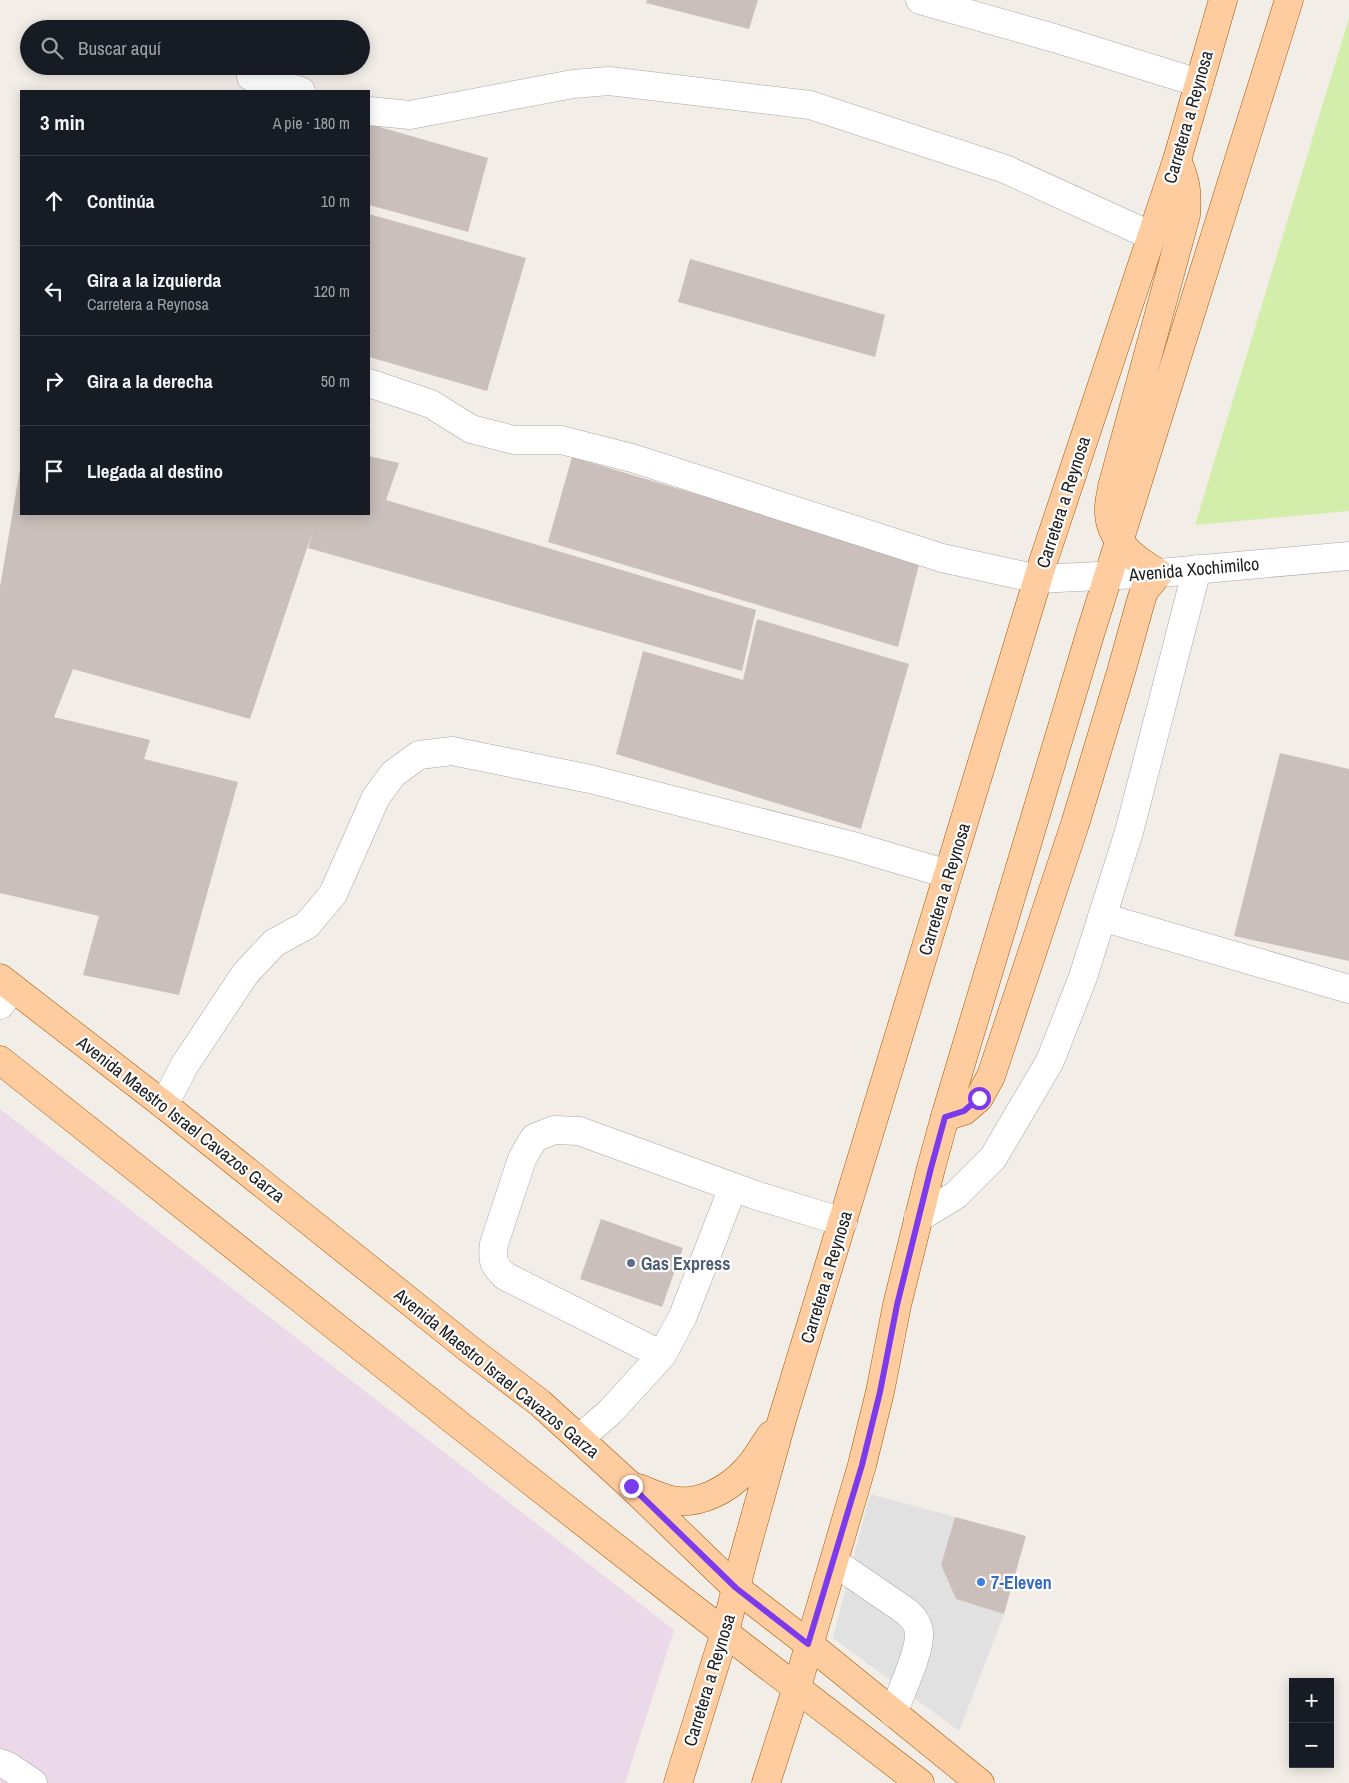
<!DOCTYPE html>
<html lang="es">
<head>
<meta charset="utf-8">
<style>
  body { margin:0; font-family:"Archivo Narrow",sans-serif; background:#20242c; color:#f1f3f6 }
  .controls { position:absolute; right:15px; bottom:15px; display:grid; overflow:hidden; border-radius:0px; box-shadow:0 2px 12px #0003 }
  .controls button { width:45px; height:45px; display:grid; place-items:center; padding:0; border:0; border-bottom:1px solid #363941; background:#171b24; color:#f1f3f6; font:25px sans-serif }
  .stop { position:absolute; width:15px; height:15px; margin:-11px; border:4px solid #7c3aed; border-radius:50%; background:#fff }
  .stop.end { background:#7c3aed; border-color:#fff; box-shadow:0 1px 5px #0008 }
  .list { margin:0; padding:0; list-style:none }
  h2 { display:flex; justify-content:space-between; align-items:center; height:65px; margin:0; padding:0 20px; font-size:21px }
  h2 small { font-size:16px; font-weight:400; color:#9ea1a6 }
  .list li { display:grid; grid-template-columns:32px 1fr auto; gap:15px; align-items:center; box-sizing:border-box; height:90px; padding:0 20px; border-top:1px solid #363941 }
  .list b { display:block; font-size:19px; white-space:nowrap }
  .list p { margin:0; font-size:16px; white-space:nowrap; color:#9ea1a6 }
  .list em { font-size:16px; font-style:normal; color:#9ea1a6 }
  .icon { flex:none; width:28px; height:28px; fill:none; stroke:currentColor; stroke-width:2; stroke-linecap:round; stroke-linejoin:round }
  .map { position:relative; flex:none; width:1349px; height:1783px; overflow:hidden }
  .search { position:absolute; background:#171b24; box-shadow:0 2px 12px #0003; left:20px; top:20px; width:350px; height:55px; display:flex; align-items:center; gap:12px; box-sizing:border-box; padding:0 18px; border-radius:28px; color:#9ea1a6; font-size:19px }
  .panel { position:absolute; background:#171b24; box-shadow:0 2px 12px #0003; left:20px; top:90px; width:350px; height:425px; border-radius:0px }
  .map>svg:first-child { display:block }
</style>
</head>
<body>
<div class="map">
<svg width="1349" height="1783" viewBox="0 0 1349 1783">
  <rect width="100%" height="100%" fill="#f2ede7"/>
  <path fill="#ebd9ea" d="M0,1109L674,1630L625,1783H0Z"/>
  <path fill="#d3eeab" d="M1349,18V511L1195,525Z"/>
  <path fill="#e1e1e1" d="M870,1494L955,1517L941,1565L956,1599L1004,1614L959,1731L833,1638Z"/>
  <g fill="#cabfba">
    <path d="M647,0H758L749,29L646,3Z"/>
    <path d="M369,124L488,158L468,232L369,205Z"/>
    <path d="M369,214L526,258L487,391L369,357Z"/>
    <path d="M690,259L885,315L875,357L678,302Z"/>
    <path d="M369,456L399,463L386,500L756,610L742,671L308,548L313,530L250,719L73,669L54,717L150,740L144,759L238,782L179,995L83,975L99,916L0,893V587L20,469L21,514H369Z"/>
    <path d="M572,457L920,561L898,647L548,542Z"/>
    <path d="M757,619L909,664L861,829L616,754L643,651L743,680Z"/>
    <path d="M1280,753L1349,769V961L1234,936Z"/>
    <path d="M601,1219L683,1248L662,1307L580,1279Z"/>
    <path d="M955,1517L1026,1536L1004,1614L956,1599L941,1565Z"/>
  </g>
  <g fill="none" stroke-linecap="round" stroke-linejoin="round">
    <g stroke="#a8a8a8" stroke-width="29">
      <g id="minor">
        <path d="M920,0L1054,38L1199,83"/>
        <path d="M251,77L301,91"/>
        <path d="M369,111L410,115L573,84L609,81L810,105L1005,169L1152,236"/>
        <path d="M369,383L431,404L471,429L514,440H561L632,458L942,558L1038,579L1159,573L1349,556"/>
        <path d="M1102,917L1349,989"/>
        <path d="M0,1005L13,988"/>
        <path d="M164,1105L184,1066L245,974L274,943L307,925L333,894L376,797L393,774L419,755L452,751L590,779L849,845L948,874"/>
        <path d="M918,1218L956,1195L993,1158L1050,1061L1083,977L1129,832L1197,569"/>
        <path d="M662,1355L505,1276C493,1265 492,1260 494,1244L522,1159L534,1138L554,1130L579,1131L755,1195L843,1222"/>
        <path d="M580,1438L610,1412L662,1355L683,1316L733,1187"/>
        <path d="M834,1562L907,1612C913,1618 918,1623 919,1632C921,1651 900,1694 893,1713"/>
        <path d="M0,1763L8,1766L33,1783"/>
      </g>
    </g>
    <g stroke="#9e5900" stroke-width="29">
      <g id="major">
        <path d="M0,978L164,1105L469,1349L540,1403L631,1486L736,1588L820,1653L980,1783"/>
        <path d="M0,1060L462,1427L685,1602L920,1783"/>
        <path d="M945,1117L964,1111L979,1098L991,1076L1075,824L1121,672L1140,604L1144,591L1159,573C1134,560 1107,538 1109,507C1109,501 1111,494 1112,487L1186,215C1188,192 1186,181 1177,160"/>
        <path d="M638,1488C649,1492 660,1497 671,1500C698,1506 728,1490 746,1470C756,1460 763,1446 771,1435"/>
        <path d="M678,1783L725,1632L743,1560L782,1420L1043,562L1177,160L1223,0"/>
        <path d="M766,1783L797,1687L862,1465L880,1392L897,1305L931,1168L945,1117L1091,631L1289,0"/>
      </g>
    </g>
    <use href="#minor" stroke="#fff" stroke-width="28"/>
    <use href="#major" stroke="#ffcc9f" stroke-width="28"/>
  </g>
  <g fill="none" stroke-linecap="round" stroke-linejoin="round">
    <path stroke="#7c3aed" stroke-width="6" d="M631,1486L736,1588L808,1644L862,1465L880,1392L897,1305L931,1168L945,1117L964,1111L979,1098"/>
  </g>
  <circle fill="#5c6f8a" stroke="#fff" stroke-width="2" cx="631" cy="1263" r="5"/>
  <circle fill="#3f7fe0" stroke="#fff" stroke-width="2" cx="981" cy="1582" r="5"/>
  <g text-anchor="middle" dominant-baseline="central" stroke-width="4.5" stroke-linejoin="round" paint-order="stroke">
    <g font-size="18" fill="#212121" stroke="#fff">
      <text transform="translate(1188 117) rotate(-74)">Carretera a Reynosa</text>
      <text transform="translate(1063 502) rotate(-72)">Carretera a Reynosa</text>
      <text transform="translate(1194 569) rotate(-5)">Avenida Xochimilco</text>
      <text transform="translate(944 889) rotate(-73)">Carretera a Reynosa</text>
      <text transform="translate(181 1119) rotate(38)">Avenida Maestro Israel Cavazos Garza</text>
      <text transform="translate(826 1277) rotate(-73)">Carretera a Reynosa</text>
      <text transform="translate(497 1373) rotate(39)">Avenida Maestro Israel Cavazos Garza</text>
      <text transform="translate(709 1680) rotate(-73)">Carretera a Reynosa</text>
    </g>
    <g font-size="18" font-weight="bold" fill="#4e5e75" stroke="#fff" text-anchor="start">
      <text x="641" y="1263">Gas Express</text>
    </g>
    <g font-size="18" font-weight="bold" fill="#366cbe" stroke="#fff" text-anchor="start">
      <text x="991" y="1582">7-Eleven</text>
    </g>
  </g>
</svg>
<div class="controls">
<button>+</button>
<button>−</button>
</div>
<div class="stop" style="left:979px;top:1098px"></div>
<div class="stop end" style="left:631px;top:1486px"></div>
<div class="search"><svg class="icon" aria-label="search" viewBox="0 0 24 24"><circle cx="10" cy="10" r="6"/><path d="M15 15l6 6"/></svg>Buscar aquí</div>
<section class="panel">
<h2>3 min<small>A pie · 180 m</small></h2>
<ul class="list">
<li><svg class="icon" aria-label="ahead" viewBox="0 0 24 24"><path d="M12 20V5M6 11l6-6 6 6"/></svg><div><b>Continúa</b></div><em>10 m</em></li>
<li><svg class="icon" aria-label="left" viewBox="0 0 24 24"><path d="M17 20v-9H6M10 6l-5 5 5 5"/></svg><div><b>Gira a la izquierda</b><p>Carretera a Reynosa</p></div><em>120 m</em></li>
<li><svg class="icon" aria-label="right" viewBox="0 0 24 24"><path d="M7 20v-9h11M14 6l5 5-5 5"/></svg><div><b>Gira a la derecha</b></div><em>50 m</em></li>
<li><svg class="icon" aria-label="arrive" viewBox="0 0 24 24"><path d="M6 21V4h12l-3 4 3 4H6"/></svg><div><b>Llegada al destino</b></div></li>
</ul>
</section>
</div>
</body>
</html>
